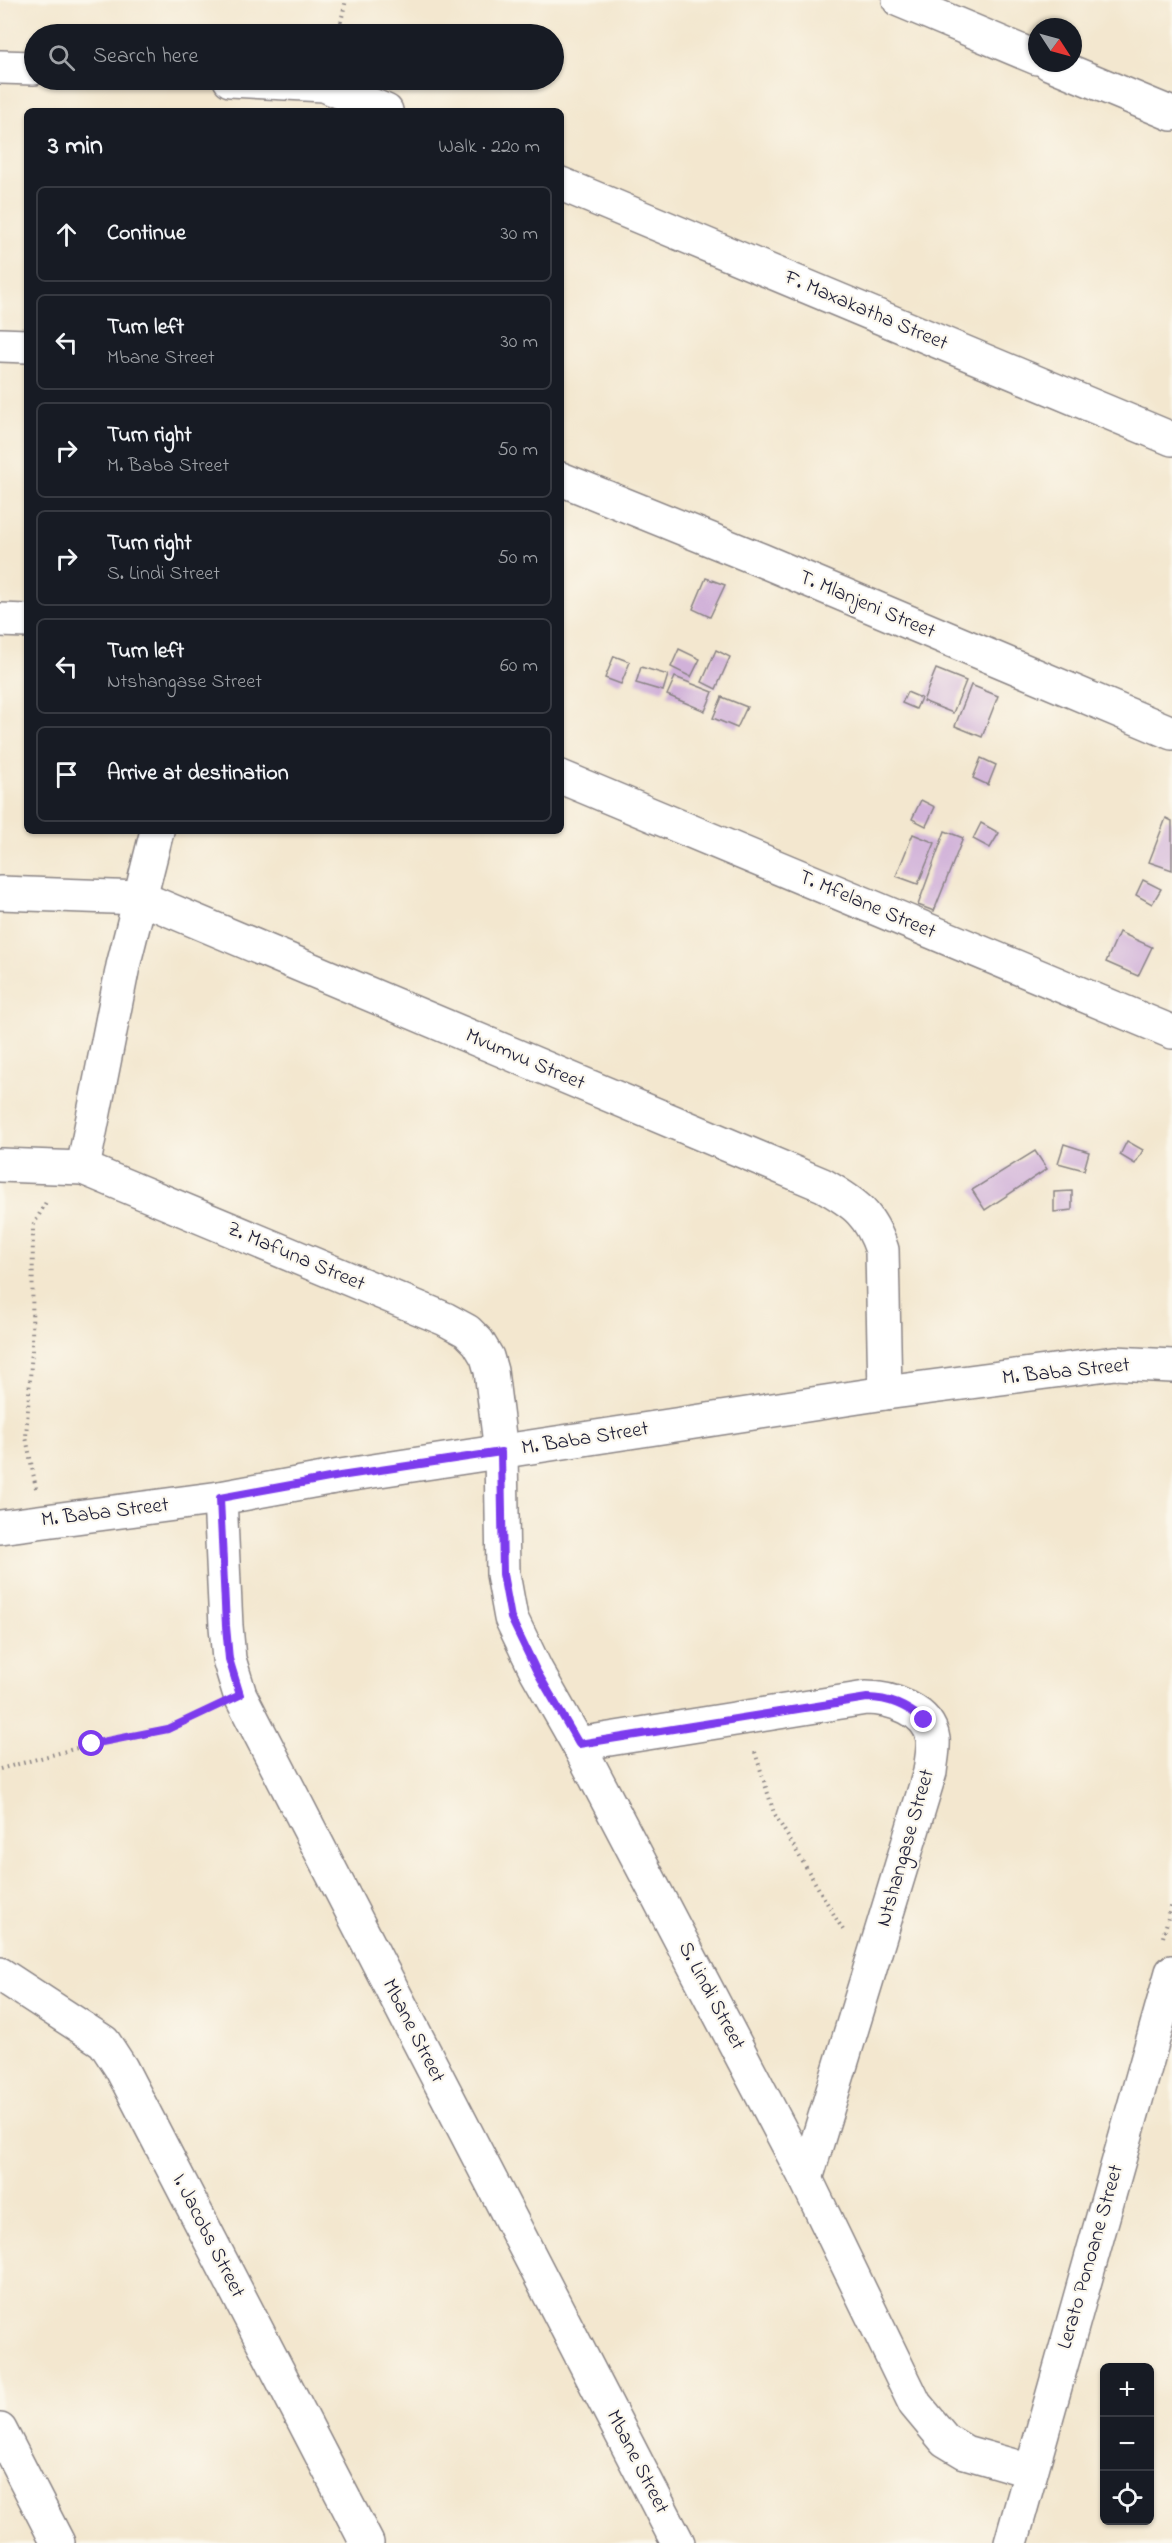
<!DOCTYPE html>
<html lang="en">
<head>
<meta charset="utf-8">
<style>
  body { margin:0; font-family:"Indie Flower",sans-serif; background:#242831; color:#f1f3f6 }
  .controls { position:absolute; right:18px; bottom:18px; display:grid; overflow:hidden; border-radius:9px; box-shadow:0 2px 4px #0004 }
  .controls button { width:54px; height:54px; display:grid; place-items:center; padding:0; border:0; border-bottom:2px solid #363941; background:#171b24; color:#f1f3f6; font:30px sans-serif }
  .compass { position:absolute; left:1028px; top:18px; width:54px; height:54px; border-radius:50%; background:#171b24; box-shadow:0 2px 4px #0004; rotate:126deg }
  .stop { position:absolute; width:18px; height:18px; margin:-14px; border:4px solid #7c3aed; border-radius:50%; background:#fff }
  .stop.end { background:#7c3aed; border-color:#fff; box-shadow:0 2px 6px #0008 }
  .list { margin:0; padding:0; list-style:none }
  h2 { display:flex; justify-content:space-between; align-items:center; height:78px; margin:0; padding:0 24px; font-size:26px }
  h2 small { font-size:20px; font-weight:400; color:#9ea1a6 }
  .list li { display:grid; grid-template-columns:39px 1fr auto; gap:18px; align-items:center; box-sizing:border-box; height:96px; margin:0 12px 12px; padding:0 12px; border:2px solid #363941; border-radius:9px }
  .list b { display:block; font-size:22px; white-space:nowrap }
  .list p { margin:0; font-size:20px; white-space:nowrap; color:#9ea1a6 }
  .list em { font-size:20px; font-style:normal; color:#9ea1a6 }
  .icon { flex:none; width:33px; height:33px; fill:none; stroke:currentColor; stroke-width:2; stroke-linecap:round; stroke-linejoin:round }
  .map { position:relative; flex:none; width:1172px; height:2543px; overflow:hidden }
  .search { position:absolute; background:#171b24; box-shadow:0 2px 4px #0004; left:24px; top:24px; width:540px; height:66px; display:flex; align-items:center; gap:15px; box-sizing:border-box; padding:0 21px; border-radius:33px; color:#9ea1a6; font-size:22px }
  .panel { position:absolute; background:#171b24; box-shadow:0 2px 4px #0004; left:24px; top:108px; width:540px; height:726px; border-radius:9px }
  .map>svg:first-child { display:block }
</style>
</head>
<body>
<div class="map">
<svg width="1172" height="2543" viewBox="0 0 1172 2543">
  <rect width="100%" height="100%" fill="#fbf7ec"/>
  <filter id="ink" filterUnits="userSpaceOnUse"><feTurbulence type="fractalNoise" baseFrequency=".0167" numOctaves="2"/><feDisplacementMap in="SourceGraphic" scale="12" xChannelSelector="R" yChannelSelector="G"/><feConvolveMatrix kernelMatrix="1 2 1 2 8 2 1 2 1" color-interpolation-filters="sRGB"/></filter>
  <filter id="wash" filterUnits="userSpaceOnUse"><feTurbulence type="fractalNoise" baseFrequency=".008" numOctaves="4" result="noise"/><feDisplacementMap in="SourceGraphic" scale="24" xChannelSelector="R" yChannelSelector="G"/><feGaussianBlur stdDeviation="1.35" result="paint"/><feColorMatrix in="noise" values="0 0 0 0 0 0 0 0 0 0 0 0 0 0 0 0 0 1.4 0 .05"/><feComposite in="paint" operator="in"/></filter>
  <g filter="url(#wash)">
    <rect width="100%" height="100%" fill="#f3e7cf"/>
    <g id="blocks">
      <g fill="#d1b2d9">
        <path d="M706,578L725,585L710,617L693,609Z"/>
        <path d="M679,649L700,659L691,677L671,667Z"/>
        <path d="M716,650L730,657L716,689L702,682Z"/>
        <path d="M614,656L630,662L621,684L605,678Z"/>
        <path d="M641,667L668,675L663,691L636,683Z"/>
        <path d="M936,669L966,681L953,713L923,701Z"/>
        <path d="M675,677L713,692L705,711L667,695Z"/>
        <path d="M971,685L998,696L982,737L955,726Z"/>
        <path d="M907,692L921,698L916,709L902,703Z"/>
        <path d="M722,697L747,707L737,728L713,718Z"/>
        <path d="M981,758L996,765L988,785L973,778Z"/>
        <path d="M921,800L935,807L926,826L912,819Z"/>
        <path d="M1166,818L1172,821V870L1149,862Z"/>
        <path d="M981,823L999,833L990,848L973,839Z"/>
        <path d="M945,831L963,838L934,911L918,905Z"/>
        <path d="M913,834L935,843L918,884L896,876Z"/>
        <path d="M1143,880L1161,889L1152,904L1136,895Z"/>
        <path d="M1119,932L1152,947L1138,976L1106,962Z"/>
        <path d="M1127,1141L1143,1150L1135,1164L1120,1155Z"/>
        <path d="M1064,1144L1089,1152L1084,1170L1058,1163Z"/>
        <path d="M1035,1151L1047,1169L985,1210L972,1190Z"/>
        <path d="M1072,1191V1210L1054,1212V1192Z"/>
      </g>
    </g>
  </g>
  <g filter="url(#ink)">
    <use href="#blocks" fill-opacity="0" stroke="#8a8485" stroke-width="1.5"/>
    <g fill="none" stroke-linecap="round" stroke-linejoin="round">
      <g stroke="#8a8485" stroke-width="36">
        <g id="minor">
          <path d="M0,67L34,68"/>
          <path d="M230,80L324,85L386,111"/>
          <path d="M561,184L1172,439"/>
          <path d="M0,345L27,346"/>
          <path d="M561,479L761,560L1172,733"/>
          <path d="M0,620L27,621"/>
          <path d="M561,777L1172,1032"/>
          <path d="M0,893L141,898L823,1185C856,1204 870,1214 882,1250L885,1393"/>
          <path d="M0,1165L83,1168L445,1319L467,1331L478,1342L487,1357L491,1371L501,1452L503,1574L511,1618L536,1670L578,1744L806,2179L915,2404L945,2440L965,2452L1031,2471"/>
          <path d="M83,1168L123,966L157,831"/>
          <path d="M220,1498L226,1626L229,1659L240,1695L678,2543"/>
          <path d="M0,1527L220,1498L340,1476L885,1393L1115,1363L1172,1366"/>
          <path d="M578,1744L866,1698C891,1698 929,1710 933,1739C934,1749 931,1762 930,1772L806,2179"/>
          <path d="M0,1974L104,2042L121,2068L367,2543"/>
          <path d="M0,2430L58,2543"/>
          <path d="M1011,2543L1172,1972"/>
        </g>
      </g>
      <g stroke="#8a8485" stroke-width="36">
        <g id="tertiary">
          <path d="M899,0L1037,58"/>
          <path d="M1049,63L1172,114"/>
        </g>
      </g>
      <g stroke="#8a8485" stroke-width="4" stroke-dasharray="1.5 4.5" stroke-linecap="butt">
        <path d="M338,34L346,0"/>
        <path d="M36,1488L26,1437L32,1350L33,1226L46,1202"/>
        <path d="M755,1752L774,1813L843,1930"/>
        <path d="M0,1769L92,1744L168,1729L207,1711"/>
        <path d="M1163,1937L1172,1903"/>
      </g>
      <use href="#minor" stroke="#fff" stroke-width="33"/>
      <use href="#tertiary" stroke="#fff" stroke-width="33"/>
    </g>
  </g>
  <g fill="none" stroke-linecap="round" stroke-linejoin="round" filter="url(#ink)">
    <path stroke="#7c3aed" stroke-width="8" d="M92,1744L168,1729L240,1695L229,1659L226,1626L220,1498L340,1476L501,1452L503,1574L511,1618L536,1670L579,1744L867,1698C890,1698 906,1706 924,1720"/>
  </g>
  <g text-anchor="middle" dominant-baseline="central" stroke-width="4.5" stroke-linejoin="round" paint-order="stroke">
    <g font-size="21" fill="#22223b" stroke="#fbf7ec">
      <text transform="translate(866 311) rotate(23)">F. Maxakatha Street</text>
      <text transform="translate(867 605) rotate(23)">T. Mlanjeni Street</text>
      <text transform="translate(867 905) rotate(23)">T. Mfelane Street</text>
      <text transform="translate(525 1060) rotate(23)">Mvumvu Street</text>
      <text transform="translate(296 1257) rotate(23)">Z. Mafuna Street</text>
      <text transform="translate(1066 1372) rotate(-6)">M. Baba Street</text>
      <text transform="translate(585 1439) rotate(-9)">M. Baba Street</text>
      <text transform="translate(105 1513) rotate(-7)">M. Baba Street</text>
      <text transform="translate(906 1848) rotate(-74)">Ntshangase Street</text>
      <text transform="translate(711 1996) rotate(62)">S. Lindi Street</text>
      <text transform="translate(413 2031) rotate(63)">Mbane Street</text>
      <text transform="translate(208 2236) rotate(63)">I. Jacobs Street</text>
      <text transform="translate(1091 2257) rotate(-74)">Lerato Ponoane Street</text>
      <text transform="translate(637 2462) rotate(63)">Mbane Street</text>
    </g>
  </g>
</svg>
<div class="controls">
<button>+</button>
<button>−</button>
<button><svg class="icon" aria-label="locate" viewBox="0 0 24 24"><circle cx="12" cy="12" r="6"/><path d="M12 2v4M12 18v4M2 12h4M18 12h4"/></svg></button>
</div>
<svg class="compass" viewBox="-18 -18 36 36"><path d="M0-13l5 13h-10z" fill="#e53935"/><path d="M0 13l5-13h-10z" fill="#9ea1a6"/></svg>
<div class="stop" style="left:92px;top:1744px"></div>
<div class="stop end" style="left:924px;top:1720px"></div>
<div class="search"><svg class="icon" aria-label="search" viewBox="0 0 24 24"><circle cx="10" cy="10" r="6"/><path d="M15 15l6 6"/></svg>Search here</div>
<section class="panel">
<h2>3 min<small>Walk · 220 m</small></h2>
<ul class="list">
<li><svg class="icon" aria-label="ahead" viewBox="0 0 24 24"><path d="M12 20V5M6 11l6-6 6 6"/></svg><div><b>Continue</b></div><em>30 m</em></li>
<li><svg class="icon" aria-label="left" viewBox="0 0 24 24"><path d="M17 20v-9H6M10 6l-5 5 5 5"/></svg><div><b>Turn left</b><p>Mbane Street</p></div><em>30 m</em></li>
<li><svg class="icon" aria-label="right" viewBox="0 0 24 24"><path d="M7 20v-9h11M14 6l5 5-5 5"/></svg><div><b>Turn right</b><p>M. Baba Street</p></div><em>50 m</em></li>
<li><svg class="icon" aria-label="right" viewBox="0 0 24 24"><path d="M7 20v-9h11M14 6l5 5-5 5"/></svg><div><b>Turn right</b><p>S. Lindi Street</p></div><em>50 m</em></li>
<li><svg class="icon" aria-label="left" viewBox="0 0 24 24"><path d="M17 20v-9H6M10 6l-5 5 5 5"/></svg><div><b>Turn left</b><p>Ntshangase Street</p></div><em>60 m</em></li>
<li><svg class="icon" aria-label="arrive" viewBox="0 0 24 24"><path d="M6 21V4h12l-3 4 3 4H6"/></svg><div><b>Arrive at destination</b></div></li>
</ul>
</section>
</div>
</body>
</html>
